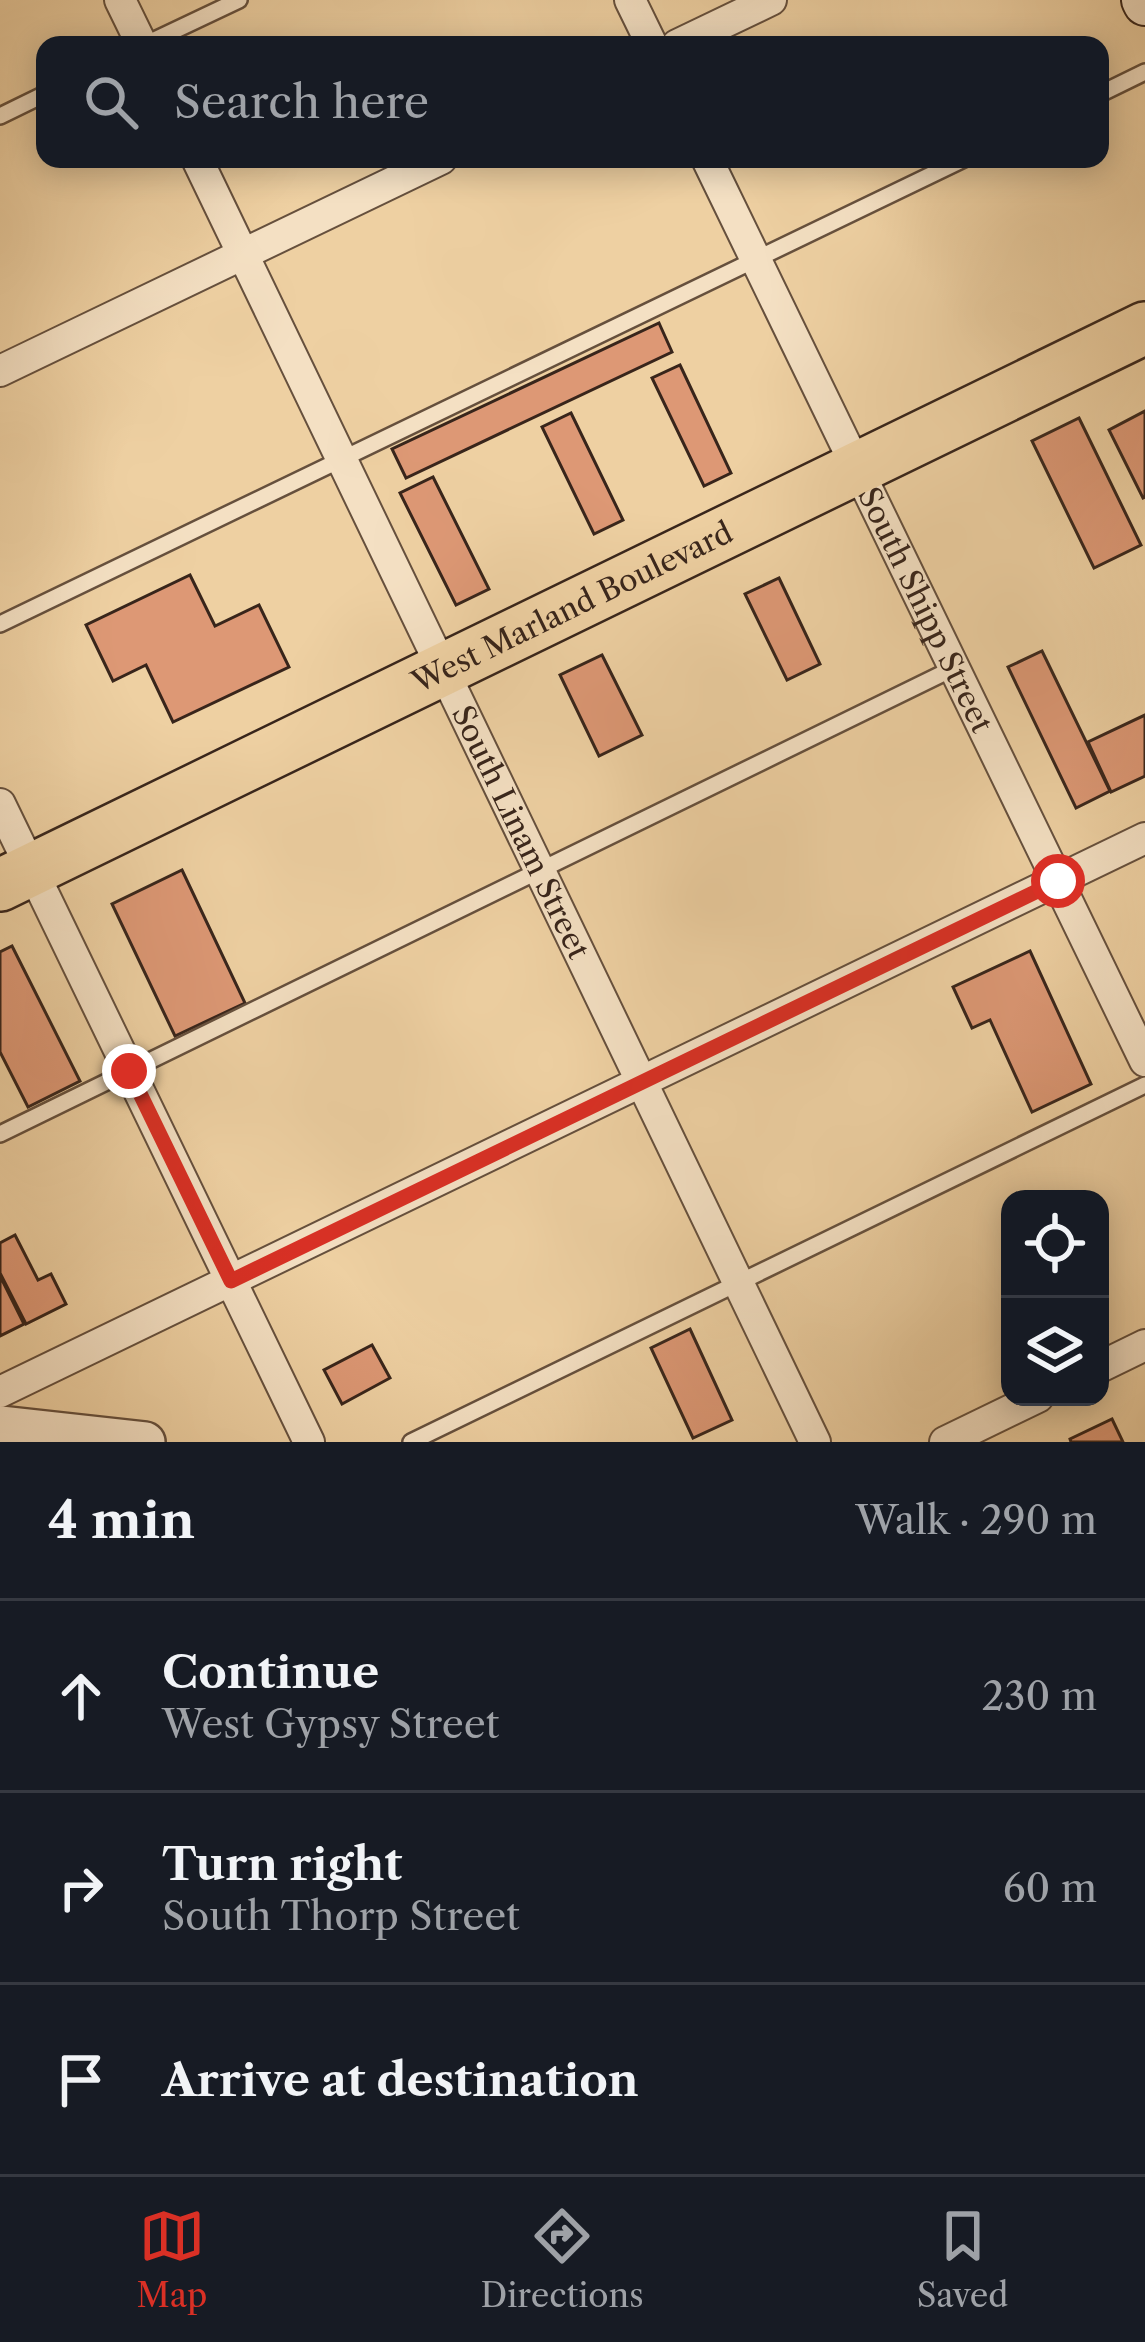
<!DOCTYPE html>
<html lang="en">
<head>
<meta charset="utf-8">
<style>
  body { margin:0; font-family:"Libre Caslon Text",serif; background:#20242c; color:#f1f3f6 }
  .controls { position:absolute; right:36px; bottom:36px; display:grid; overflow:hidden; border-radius:24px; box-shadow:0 6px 30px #0003 }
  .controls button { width:108px; height:108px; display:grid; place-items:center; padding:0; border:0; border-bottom:3px solid #363941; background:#171b24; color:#f1f3f6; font:60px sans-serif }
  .stop { position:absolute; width:36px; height:36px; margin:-27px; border:9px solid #d93025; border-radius:50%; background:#fff }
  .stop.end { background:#d93025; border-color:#fff; box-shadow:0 3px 12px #0008 }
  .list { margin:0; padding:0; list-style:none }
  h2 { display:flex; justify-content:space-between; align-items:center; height:156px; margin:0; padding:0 48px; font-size:51px }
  h2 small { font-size:39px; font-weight:400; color:#9ea1a6 }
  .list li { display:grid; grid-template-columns:78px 1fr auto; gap:36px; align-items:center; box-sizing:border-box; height:192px; padding:0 48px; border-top:3px solid #363941 }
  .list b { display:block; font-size:45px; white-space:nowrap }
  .list p { margin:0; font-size:39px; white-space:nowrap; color:#9ea1a6 }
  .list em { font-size:39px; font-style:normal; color:#9ea1a6 }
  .icon { flex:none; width:66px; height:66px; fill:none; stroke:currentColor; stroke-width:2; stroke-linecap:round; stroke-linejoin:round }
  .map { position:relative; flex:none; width:1145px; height:1442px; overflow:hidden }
  .search { position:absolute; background:#171b24; box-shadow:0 6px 30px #0003; left:36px; right:36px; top:36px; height:132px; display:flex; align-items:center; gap:30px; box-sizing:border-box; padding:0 42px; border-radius:24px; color:#9ea1a6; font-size:45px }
  .sheet { height:732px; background:#171b24 }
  nav { display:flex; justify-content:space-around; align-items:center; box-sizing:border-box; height:168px; border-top:3px solid #363941; background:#171b24; font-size:33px; color:#9ea1a6 }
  nav a { display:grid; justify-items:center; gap:6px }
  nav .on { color:#d93025 }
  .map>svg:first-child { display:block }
</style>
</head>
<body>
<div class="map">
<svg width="1145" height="1442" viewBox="0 0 1145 1442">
  <rect width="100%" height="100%" fill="#eed0a2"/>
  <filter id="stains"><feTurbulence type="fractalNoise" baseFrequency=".00167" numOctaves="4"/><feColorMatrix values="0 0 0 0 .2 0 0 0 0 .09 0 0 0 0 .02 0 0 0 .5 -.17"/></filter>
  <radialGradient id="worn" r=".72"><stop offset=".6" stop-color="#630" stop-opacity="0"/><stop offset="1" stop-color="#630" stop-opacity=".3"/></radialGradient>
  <g fill="#dd9875" stroke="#38251b" stroke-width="3">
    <path d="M659,323L672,352L406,478L392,449Z"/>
    <path d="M680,365L731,473L704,486L652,378Z"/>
    <path d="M1145,411V497L1143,498L1109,430Z"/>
    <path d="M571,413L623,520L594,534L542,427Z"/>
    <path d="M1079,418L1141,545L1094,568L1032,441Z"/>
    <path d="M433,477L489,589L456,605L400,493Z"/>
    <path d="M190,575L215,626L259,605L289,667L173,722L146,665L113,681L86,625Z"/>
    <path d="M779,578L820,664L787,680L745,594Z"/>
    <path d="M1042,651L1110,791L1076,808L1008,667Z"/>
    <path d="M602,655L642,735L599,756L560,675Z"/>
    <path d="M1145,715V776L1111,792L1088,742Z"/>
    <path d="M182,870L245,1003L175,1036L112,904Z"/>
    <path d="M12,946L80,1081L28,1107L0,1052V952Z"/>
    <path d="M1030,951L1091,1084L1032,1112L990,1020L972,1028L953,987Z"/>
    <path d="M15,1235L38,1280L51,1274L66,1304L26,1324L0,1273V1243Z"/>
    <path d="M0,1276L24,1324L0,1336Z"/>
    <path d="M690,1329L732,1420L693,1438L651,1348Z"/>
    <path d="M372,1345L390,1378L342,1404L324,1370Z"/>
    <path d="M1112,1419L1123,1442H1071L1070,1439Z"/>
  </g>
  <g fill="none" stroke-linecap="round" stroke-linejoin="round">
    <g stroke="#66503d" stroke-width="20">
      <g id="service">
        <path d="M144,45L239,0"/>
        <path d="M1100,94L1145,72"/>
        <path d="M0,116L45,94"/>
        <path d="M0,624L964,159"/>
        <path d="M0,1134L954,668"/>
        <path d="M411,1442L1145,1085"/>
      </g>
    </g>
    <g stroke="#66503d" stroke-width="34">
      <g id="minor">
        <path d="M120,0L142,45"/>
        <path d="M630,0L652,45"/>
        <path d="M677,45L771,0"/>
        <path id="s1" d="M197,159L815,1442"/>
        <path id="s2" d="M707,159L1145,1061"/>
        <path d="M0,371L441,159"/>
        <path d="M0,804L309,1442"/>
        <path d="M1100,1367L1145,1345"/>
        <path d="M0,1392L1145,838"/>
        <path d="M945,1442L1038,1397"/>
      </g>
    </g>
    <g stroke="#66503d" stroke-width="44">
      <path id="tertiary" d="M0,1426L145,1442"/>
    </g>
    <g stroke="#38251b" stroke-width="46">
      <path id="secondary" d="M1143,0L1145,4"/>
    </g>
    <g stroke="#38251b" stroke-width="56">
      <g id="trunk">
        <path id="s3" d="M0,885L1145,328"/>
      </g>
    </g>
    <use href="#service" stroke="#f4e0c3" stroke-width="15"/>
    <use href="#minor" stroke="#f4e0c3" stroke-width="30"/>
    <use href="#tertiary" stroke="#f4e0c3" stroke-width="39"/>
    <use href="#secondary" stroke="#f4e0c3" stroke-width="42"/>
    <use href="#trunk" stroke="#eed0a2" stroke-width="51"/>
  </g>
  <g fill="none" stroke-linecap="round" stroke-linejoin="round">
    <path stroke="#d93025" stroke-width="15" d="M129,1071L231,1281L1058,881"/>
  </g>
  <g text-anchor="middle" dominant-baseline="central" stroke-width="9" stroke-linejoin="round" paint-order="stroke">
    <g font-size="30" fill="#38251b" stroke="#f4e0c3">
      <text stroke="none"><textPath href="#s3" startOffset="636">West Marland Boulevard</textPath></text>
      <text stroke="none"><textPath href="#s2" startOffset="501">South Shipp Street</textPath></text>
      <text stroke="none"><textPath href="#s1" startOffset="747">South Linam Street</textPath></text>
    </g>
  </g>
  <rect width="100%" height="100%" filter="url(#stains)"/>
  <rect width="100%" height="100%" fill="url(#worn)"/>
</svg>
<div class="controls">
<button><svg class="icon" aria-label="locate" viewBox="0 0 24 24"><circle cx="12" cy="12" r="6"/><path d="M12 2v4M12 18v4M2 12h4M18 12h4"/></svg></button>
<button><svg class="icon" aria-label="layers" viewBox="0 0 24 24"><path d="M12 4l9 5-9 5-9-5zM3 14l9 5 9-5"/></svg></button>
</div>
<div class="stop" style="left:1058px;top:881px"></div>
<div class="stop end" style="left:129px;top:1071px"></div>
<div class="search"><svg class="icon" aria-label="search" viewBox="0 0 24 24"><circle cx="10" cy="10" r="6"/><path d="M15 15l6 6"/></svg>Search here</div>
</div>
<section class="sheet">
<h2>4 min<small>Walk · 290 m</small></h2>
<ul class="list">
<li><svg class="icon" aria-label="ahead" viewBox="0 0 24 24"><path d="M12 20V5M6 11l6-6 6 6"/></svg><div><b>Continue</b><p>West Gypsy Street</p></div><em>230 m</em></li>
<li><svg class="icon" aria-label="right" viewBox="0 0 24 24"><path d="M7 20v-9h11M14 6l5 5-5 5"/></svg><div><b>Turn right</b><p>South Thorp Street</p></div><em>60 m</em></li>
<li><svg class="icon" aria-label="arrive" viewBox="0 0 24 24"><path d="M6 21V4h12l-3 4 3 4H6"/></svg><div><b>Arrive at destination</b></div></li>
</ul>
</section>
<nav>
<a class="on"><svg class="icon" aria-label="map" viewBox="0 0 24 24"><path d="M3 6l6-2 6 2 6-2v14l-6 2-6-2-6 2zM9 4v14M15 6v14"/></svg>Map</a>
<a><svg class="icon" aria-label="directions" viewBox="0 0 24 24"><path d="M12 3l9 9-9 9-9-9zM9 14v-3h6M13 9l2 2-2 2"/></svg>Directions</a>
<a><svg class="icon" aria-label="saved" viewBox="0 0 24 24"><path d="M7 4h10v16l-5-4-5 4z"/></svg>Saved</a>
</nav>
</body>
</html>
